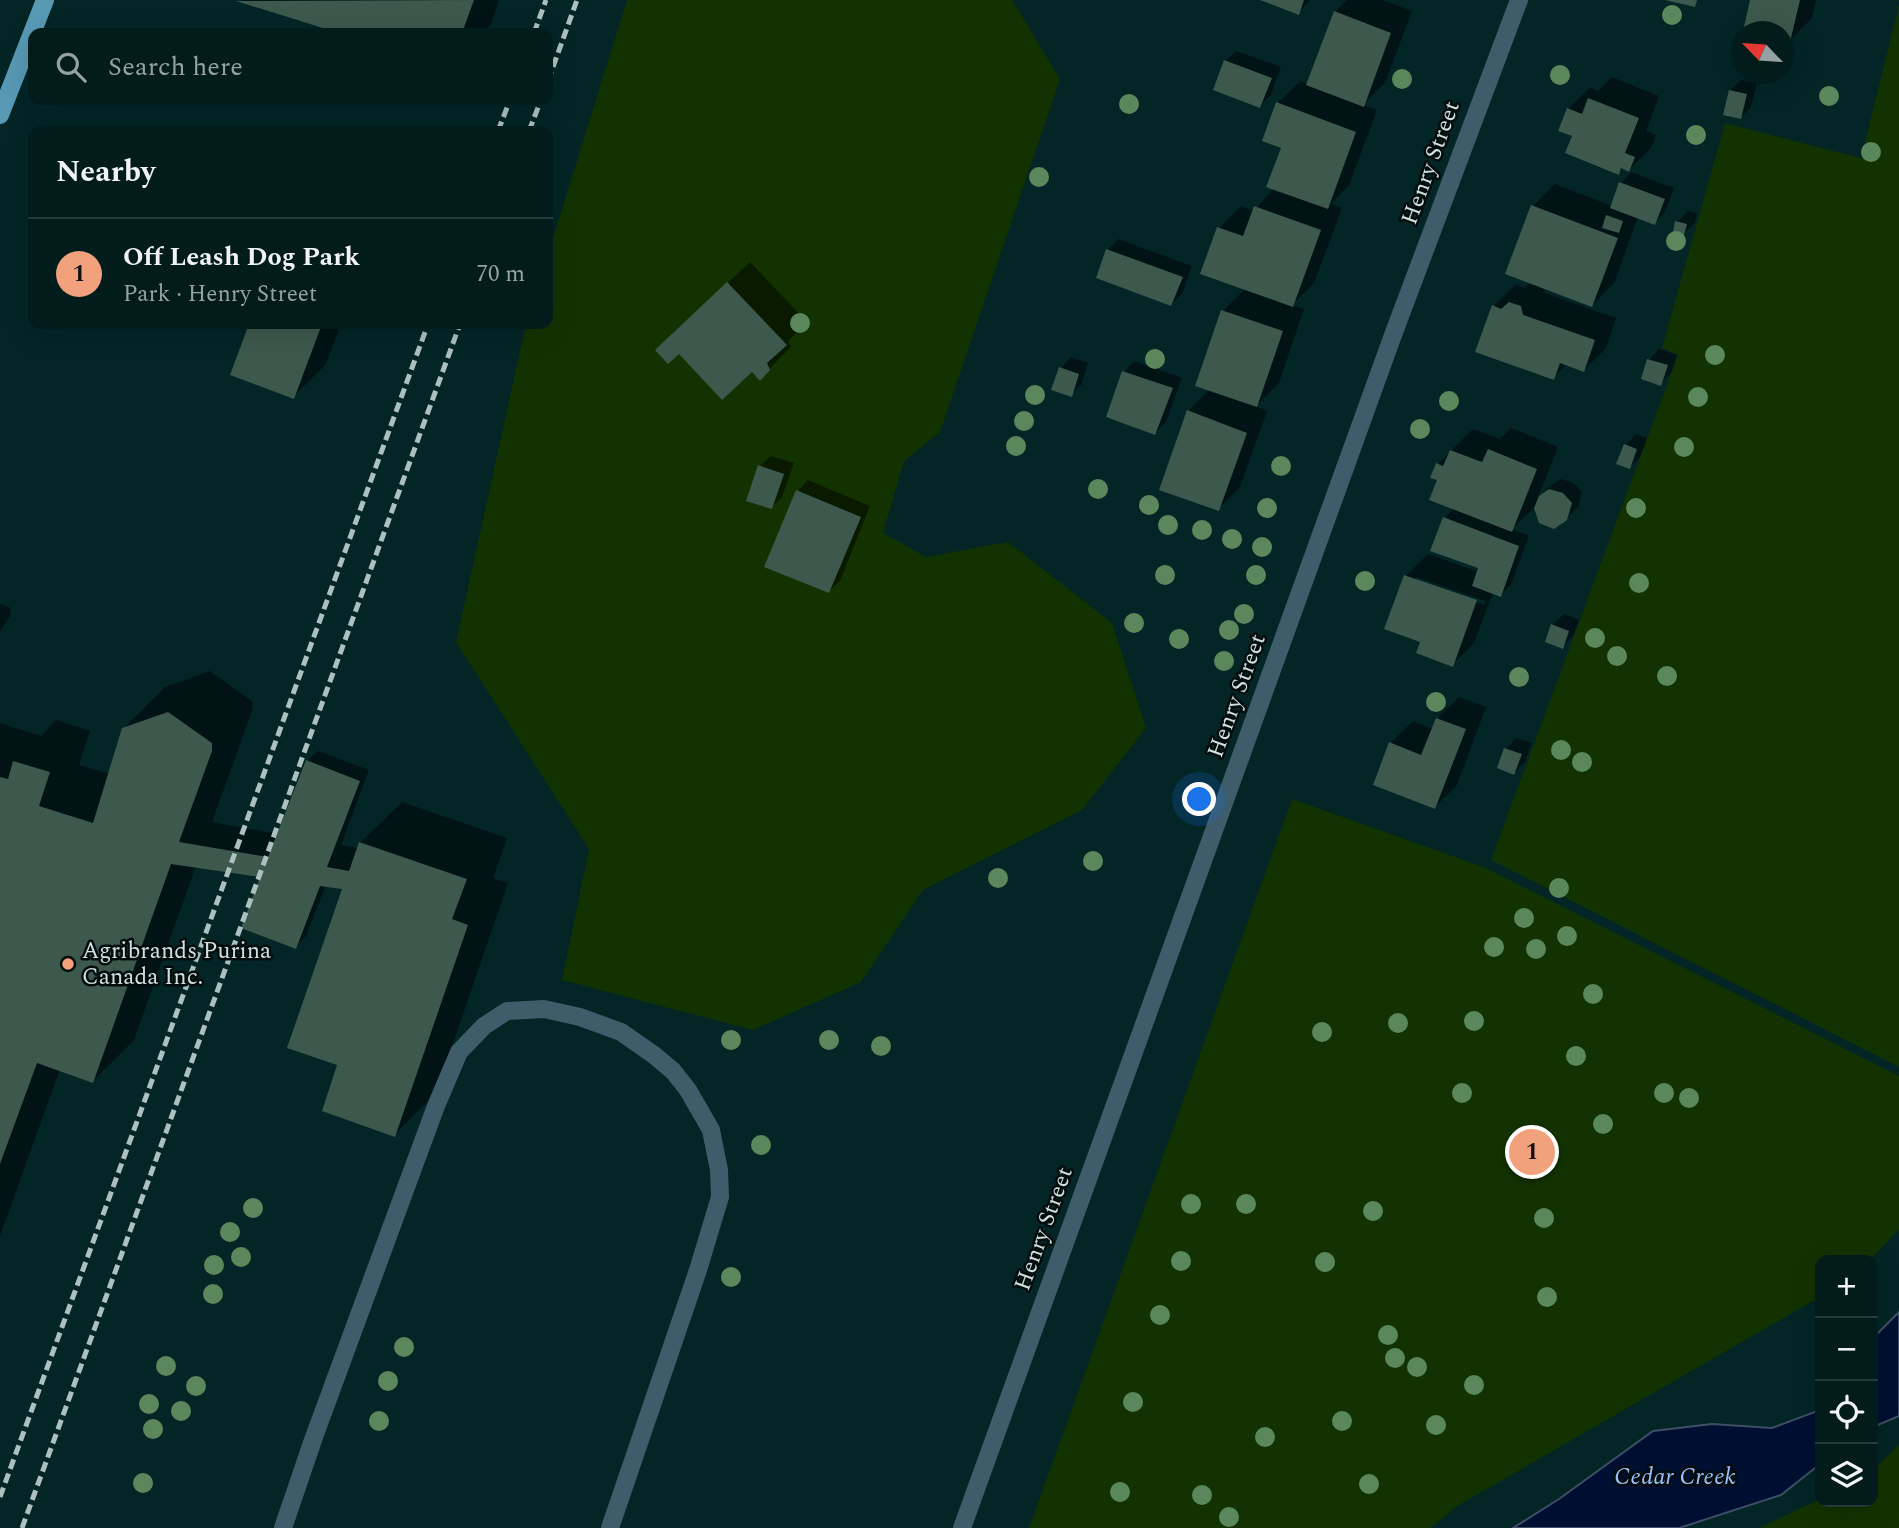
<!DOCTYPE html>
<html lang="en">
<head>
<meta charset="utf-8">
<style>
  body { margin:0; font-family:Spectral,serif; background:#0c2525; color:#f1f3f6 }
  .controls { position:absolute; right:21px; bottom:21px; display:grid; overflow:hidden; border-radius:14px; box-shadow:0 7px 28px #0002 }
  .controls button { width:63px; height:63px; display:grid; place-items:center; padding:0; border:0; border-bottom:2px solid #233a3b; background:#021c1c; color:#f1f3f6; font:35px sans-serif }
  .compass { position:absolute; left:1731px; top:21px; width:63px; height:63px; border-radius:50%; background:#021c1c; box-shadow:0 7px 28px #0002; rotate:295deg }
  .you { position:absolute; left:1200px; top:800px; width:24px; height:24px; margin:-18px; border:5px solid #fff; border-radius:50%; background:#1a73e8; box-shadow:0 0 0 10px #1a73e833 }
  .badge { display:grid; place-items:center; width:46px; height:46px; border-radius:50%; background:#f1a17b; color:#111; font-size:23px; font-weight:700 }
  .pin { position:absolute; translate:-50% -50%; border:4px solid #fff; box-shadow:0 2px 7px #0006 }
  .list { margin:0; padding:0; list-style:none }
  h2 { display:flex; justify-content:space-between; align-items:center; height:91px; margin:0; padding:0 28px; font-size:30px }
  h2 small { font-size:23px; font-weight:400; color:#96a1a3 }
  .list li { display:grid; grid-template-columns:46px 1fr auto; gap:21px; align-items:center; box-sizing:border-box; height:112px; padding:0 28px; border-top:2px solid #233a3b }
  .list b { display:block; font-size:26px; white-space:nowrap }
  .list p { margin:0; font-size:23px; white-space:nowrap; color:#96a1a3 }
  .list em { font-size:23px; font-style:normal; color:#96a1a3 }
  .icon { flex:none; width:38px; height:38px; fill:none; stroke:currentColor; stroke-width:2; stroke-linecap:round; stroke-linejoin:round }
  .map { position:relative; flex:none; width:1899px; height:1528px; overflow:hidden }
  .search { position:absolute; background:#021c1c; box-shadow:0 7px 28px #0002; left:28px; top:28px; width:525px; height:77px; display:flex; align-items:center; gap:18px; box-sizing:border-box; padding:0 24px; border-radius:14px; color:#96a1a3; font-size:26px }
  .panel { position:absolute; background:#021c1c; box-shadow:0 7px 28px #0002; left:28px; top:126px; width:525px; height:203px; border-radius:14px }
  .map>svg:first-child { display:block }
</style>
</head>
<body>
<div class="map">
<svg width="1899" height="1528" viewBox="0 0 1899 1528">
  <rect width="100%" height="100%" fill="#032526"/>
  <g fill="#133201">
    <path d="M627,0H1012L1060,79L940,432L904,461L883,533L926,557L1008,542L1112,623L1146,728L1082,810L923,890L861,982L753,1030L562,980L589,849L456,642L526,324H548V254Z"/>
    <path d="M1899,5V1067L1491,860L1678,355L1662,348L1725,123L1861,158Z"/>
    <path d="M1292,799L1486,868L1899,1076V1229L1870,1260H1820V1297L1459,1505L1430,1528H1029Z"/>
    <path d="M1899,1445V1528H1759L1820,1499V1502H1873V1470Z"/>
  </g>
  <g fill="#000f31" stroke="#3e4e66" stroke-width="2">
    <path d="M1899,1312V1416L1873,1427V1338Z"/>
    <path d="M1820,1410V1464L1781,1495L1679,1528H1513L1559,1499L1653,1431L1712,1424L1772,1428Z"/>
  </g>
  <g fill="#0007" fill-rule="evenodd">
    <path d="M240,0H499L491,25L482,33H345Z"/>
    <path d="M1264,0H1310L1298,13Z"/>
    <path d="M1347,0H1383L1412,11L1385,83L1363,105L1377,110L1349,185L1331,204L1342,208L1314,283L1292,305L1304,309L1279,383L1256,406L1267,411L1240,487L1218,509L1188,411L1210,389L1223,311L1246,288L1219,228L1241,206L1254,211L1274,188L1284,147L1278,103L1300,81L1308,84L1335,12Z"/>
    <path d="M1752,0H1816L1812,18L1790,40L1784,39V32L1745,30Z"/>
    <path d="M1236,51L1281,67L1271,95L1260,106L1226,61Z"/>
    <path d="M1612,77L1659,96L1646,131L1656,135L1651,148L1629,170L1624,167L1619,173L1575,135L1568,109L1590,87L1598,91Z"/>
    <path d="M1741,80L1757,83L1751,107L1741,117L1730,91Z"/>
    <path d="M1631,172L1674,188L1665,212L1655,223L1638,217L1614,283L1592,305L1543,287L1545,293L1616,318L1606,348L1584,370L1567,364L1553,378L1494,306L1516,284L1524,288L1531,282L1533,206L1555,184L1612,206L1621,183Z"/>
    <path d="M1688,211L1697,213L1695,223L1684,233L1677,222Z"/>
    <path d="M1118,239L1192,266L1182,294L1171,304L1108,250Z"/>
    <path d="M750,262L807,322L788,341L791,347L760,378L752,370L679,351V328Z"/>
    <path d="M251,324H341L326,364L293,397L232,374Z"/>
    <path d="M1659,349L1677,355L1671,373L1660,384L1649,360Z"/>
    <path d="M1071,357L1088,363L1082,384L1071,395L1061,368Z"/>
    <path d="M1134,361L1182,378L1166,422L1155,433L1124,372Z"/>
    <path d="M1511,428L1558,447L1537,500L1551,485L1561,479L1574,483L1582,492L1578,507L1566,519L1536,506L1512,529L1529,536L1511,584L1501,595L1493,592L1474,643L1452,665L1422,641L1406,576L1428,554L1479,572L1481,567L1444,518L1455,508L1439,479L1438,464L1473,429L1500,439ZM1416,577L1486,601L1484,605L1416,581Z"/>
    <path d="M1636,434L1647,438L1640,457L1629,467L1626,445Z"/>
    <path d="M771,456L794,463L782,497L772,507L760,466Z"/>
    <path d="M808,480L870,506L840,581L829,591L798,491Z"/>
    <path d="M0,604L11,608L10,616L0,631Z"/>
    <path d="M1564,614L1579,620L1573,636L1562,647L1553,625Z"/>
    <path d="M210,671L252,701L253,708L212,822L279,834L307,761L318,751L369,770L341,845L359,848L360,843L402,802L507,838L493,878L508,883L436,1093L394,1135L339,1064L347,882L326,885L306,936L295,947L263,876L196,866L134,1040L93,1081L60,1069L0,1236V723L41,736L56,720L90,731L79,765L110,774L123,729L165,687Z"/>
    <path d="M1459,697L1486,707L1457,785L1435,807L1391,743L1413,721L1433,729L1437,719Z"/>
    <path d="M1516,738L1532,743L1525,762L1514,773L1506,749Z"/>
  </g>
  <g fill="#3d594d">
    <path d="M474,0L462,33H339L236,1Z"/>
    <path d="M1260,0H1304L1299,15Z"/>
    <path d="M1665,0H1697L1695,7Z"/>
    <path d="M1750,0H1800L1790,42L1784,40V32L1743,31Z"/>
    <path d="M1334,11L1391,33L1364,107L1306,85Z"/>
    <path d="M1224,60L1272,78L1260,108L1213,90Z"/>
    <path d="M1729,90L1747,94L1741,119L1723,115Z"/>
    <path d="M1588,98L1639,118L1625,153L1635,157L1629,172L1621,168L1619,175L1565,153L1572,136L1558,131L1567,108L1582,114Z"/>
    <path d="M1276,102L1356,132L1328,209L1266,187L1281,148L1262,141Z"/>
    <path d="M1619,182L1665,199L1655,225L1610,208Z"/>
    <path d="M1531,205L1618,238L1592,307L1505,274Z"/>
    <path d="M1254,206L1321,230L1293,307L1200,274L1217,227L1243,236Z"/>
    <path d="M1606,215L1623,221L1619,233L1602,228Z"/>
    <path d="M1675,221L1687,224L1684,235L1673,232Z"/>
    <path d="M1106,249L1183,277L1171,306L1096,278Z"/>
    <path d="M727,282L787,345L767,363L770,370L760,381L752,372L722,400L679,354L668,364L655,350Z"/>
    <path d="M1509,302L1521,306L1523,315L1595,340L1584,372L1560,363L1554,380L1475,352L1492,305L1501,309Z"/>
    <path d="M1221,310L1283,331L1257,407L1195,386Z"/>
    <path d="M249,324H322L294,399L230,375Z"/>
    <path d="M1647,359L1668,365L1661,386L1641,379Z"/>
    <path d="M1059,367L1079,374L1072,397L1051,390Z"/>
    <path d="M1122,371L1173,388L1155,435L1106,417Z"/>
    <path d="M1187,410L1247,433L1219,511L1159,490Z"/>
    <path d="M1624,444L1637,449L1630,469L1616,464Z"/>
    <path d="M1488,449L1537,469L1512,532L1429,500L1437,480L1430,478L1436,463L1443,466L1450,450L1482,462Z"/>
    <path d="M758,465L784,474L772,509L746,501Z"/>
    <path d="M1549,489L1563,493L1572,503L1567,520L1554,529L1539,523L1534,508L1539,496Z"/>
    <path d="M796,490L861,517L829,593L764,567Z"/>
    <path d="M1443,517L1519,546L1501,597L1472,586L1478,568L1430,551Z"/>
    <path d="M1404,575L1477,600L1453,667L1416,653L1420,642L1384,629Z"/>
    <path d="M1551,624L1569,631L1563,649L1545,642Z"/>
    <path d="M168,712L212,743V751L179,842L268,857L306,760L360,781L327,867L349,871L359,842L467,879L452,919L468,925L395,1137L322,1111L337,1065L287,1048L342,889L320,886L296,949L241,928L260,877L171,864L93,1083L37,1063L0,1164V777L8,779L13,761L50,772L39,806L93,823L122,728Z"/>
    <path d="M1436,718L1466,729L1435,809L1373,785L1389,742L1421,755Z"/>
    <path d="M1504,748L1522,754L1514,775L1497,768Z"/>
  </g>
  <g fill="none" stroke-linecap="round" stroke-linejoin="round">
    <g stroke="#3e5c69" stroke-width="18">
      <path d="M283,1528L314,1437L436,1106L459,1052L484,1026L507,1011L544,1009L580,1017L621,1032L654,1055L673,1071L688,1090L711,1130L719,1170L720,1197L698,1270L610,1528"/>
      <path d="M962,1528L1393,335L1519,0"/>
    </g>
    <path stroke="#5899b4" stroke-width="18" d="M0,115L45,0"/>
    <g stroke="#acc0c0" stroke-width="5" stroke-dasharray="10 5" stroke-linecap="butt">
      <path d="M534,33L546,0"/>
      <path d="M548,81L577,0"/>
      <path d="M498,131L510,100"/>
      <path d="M529,131L541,100"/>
      <path d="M0,1497L428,324"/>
      <path d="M22,1528L460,324"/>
    </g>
  </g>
  <g fill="#5a885c">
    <circle cx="1672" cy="15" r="10"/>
    <circle cx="1560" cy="75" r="10"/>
    <circle cx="1402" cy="79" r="10"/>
    <circle cx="1829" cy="96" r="10"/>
    <circle cx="1129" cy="104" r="10"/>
    <circle cx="1696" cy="135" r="10"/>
    <circle cx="1871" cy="152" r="10"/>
    <circle cx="1039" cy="177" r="10"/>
    <circle cx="1676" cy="241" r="10"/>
    <circle cx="800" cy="323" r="10"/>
    <circle cx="1715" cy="355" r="10"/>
    <circle cx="1155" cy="359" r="10"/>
    <circle cx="1035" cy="395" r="10"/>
    <circle cx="1698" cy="397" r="10"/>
    <circle cx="1449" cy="401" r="10"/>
    <circle cx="1024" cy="421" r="10"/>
    <circle cx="1420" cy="429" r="10"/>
    <circle cx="1016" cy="446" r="10"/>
    <circle cx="1684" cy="447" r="10"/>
    <circle cx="1281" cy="466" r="10"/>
    <circle cx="1098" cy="489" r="10"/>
    <circle cx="1149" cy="505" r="10"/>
    <circle cx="1267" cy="508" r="10"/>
    <circle cx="1636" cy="508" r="10"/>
    <circle cx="1168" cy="525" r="10"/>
    <circle cx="1202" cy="530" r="10"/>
    <circle cx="1232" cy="539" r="10"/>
    <circle cx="1262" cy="547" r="10"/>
    <circle cx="1165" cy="575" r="10"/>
    <circle cx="1256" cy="575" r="10"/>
    <circle cx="1365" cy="581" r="10"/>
    <circle cx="1639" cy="583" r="10"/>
    <circle cx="1244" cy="614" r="10"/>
    <circle cx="1134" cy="623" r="10"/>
    <circle cx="1229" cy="630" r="10"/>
    <circle cx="1595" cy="638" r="10"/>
    <circle cx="1179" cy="639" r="10"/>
    <circle cx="1617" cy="656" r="10"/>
    <circle cx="1224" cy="661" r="10"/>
    <circle cx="1667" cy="676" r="10"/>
    <circle cx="1519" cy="677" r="10"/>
    <circle cx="1436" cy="702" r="10"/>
    <circle cx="1561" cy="750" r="10"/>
    <circle cx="1582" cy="762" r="10"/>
    <circle cx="1093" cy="861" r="10"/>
    <circle cx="998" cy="878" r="10"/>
    <circle cx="1559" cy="888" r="10"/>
    <circle cx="1524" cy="918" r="10"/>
    <circle cx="1567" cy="936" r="10"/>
    <circle cx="1494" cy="947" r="10"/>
    <circle cx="1536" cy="949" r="10"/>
    <circle cx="1593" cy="994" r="10"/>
    <circle cx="1474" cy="1021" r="10"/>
    <circle cx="1398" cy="1023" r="10"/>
    <circle cx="1322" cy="1032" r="10"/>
    <circle cx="731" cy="1040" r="10"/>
    <circle cx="829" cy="1040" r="10"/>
    <circle cx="881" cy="1046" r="10"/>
    <circle cx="1576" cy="1056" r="10"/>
    <circle cx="1462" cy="1093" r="10"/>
    <circle cx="1664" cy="1093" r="10"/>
    <circle cx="1689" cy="1098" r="10"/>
    <circle cx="1603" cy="1124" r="10"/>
    <circle cx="761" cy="1145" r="10"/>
    <circle cx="1191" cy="1204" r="10"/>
    <circle cx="1246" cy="1204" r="10"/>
    <circle cx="253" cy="1208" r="10"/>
    <circle cx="1373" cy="1211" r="10"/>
    <circle cx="1544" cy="1218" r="10"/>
    <circle cx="230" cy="1232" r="10"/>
    <circle cx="241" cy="1257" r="10"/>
    <circle cx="1181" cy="1261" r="10"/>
    <circle cx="1325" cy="1262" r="10"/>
    <circle cx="214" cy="1265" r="10"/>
    <circle cx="731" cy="1277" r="10"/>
    <circle cx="213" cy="1294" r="10"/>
    <circle cx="1547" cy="1297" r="10"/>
    <circle cx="1160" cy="1315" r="10"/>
    <circle cx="1388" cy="1335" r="10"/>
    <circle cx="404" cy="1347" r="10"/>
    <circle cx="1395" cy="1358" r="10"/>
    <circle cx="166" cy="1366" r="10"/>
    <circle cx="1417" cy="1367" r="10"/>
    <circle cx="388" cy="1381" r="10"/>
    <circle cx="1474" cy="1385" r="10"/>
    <circle cx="196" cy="1386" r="10"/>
    <circle cx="1133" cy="1402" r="10"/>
    <circle cx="149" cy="1404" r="10"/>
    <circle cx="181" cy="1411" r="10"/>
    <circle cx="379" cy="1421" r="10"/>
    <circle cx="1342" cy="1421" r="10"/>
    <circle cx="1436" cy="1425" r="10"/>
    <circle cx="153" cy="1429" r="10"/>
    <circle cx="1265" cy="1437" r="10"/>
    <circle cx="143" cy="1483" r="10"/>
    <circle cx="1369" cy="1484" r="10"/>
    <circle cx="1120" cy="1492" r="10"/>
    <circle cx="1202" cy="1495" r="10"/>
    <circle cx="1229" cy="1517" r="10"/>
  </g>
  <circle fill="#f1a17b" stroke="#020c0c" stroke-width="2.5" cx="68" cy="964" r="7"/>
  <g text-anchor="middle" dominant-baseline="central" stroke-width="5" stroke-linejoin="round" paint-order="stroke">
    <g font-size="23" fill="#cfe0e0" stroke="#020c0c">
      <text transform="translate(1431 163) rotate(-70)">Henry Street</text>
      <text transform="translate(1237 696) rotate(-70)">Henry Street</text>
      <text transform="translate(1044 1229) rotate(-70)">Henry Street</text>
    </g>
    <g font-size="23" fill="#cfe0e0" stroke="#020c0c" text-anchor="start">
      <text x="82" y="951">Agribrands Purina<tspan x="82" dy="26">Canada Inc.</tspan></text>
    </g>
    <g font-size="24" font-style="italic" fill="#96c1fd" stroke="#020c0c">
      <text x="1675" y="1477">Cedar Creek</text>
    </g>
  </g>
</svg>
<div class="controls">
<button>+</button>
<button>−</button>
<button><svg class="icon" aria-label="locate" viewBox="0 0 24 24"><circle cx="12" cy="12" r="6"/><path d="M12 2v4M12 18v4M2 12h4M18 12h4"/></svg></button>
<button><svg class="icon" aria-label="layers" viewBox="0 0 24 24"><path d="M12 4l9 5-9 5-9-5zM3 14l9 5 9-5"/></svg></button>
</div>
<svg class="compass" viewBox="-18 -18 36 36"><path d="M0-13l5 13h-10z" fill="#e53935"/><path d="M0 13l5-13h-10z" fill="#96a1a3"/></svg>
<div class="you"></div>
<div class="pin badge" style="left:1532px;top:1152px">1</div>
<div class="search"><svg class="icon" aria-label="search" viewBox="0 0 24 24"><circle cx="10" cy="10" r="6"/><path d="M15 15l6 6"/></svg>Search here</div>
<section class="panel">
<h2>Nearby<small></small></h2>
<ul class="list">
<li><span class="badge">1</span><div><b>Off Leash Dog Park</b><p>Park · Henry Street</p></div><em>70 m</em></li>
</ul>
</section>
</div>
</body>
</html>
